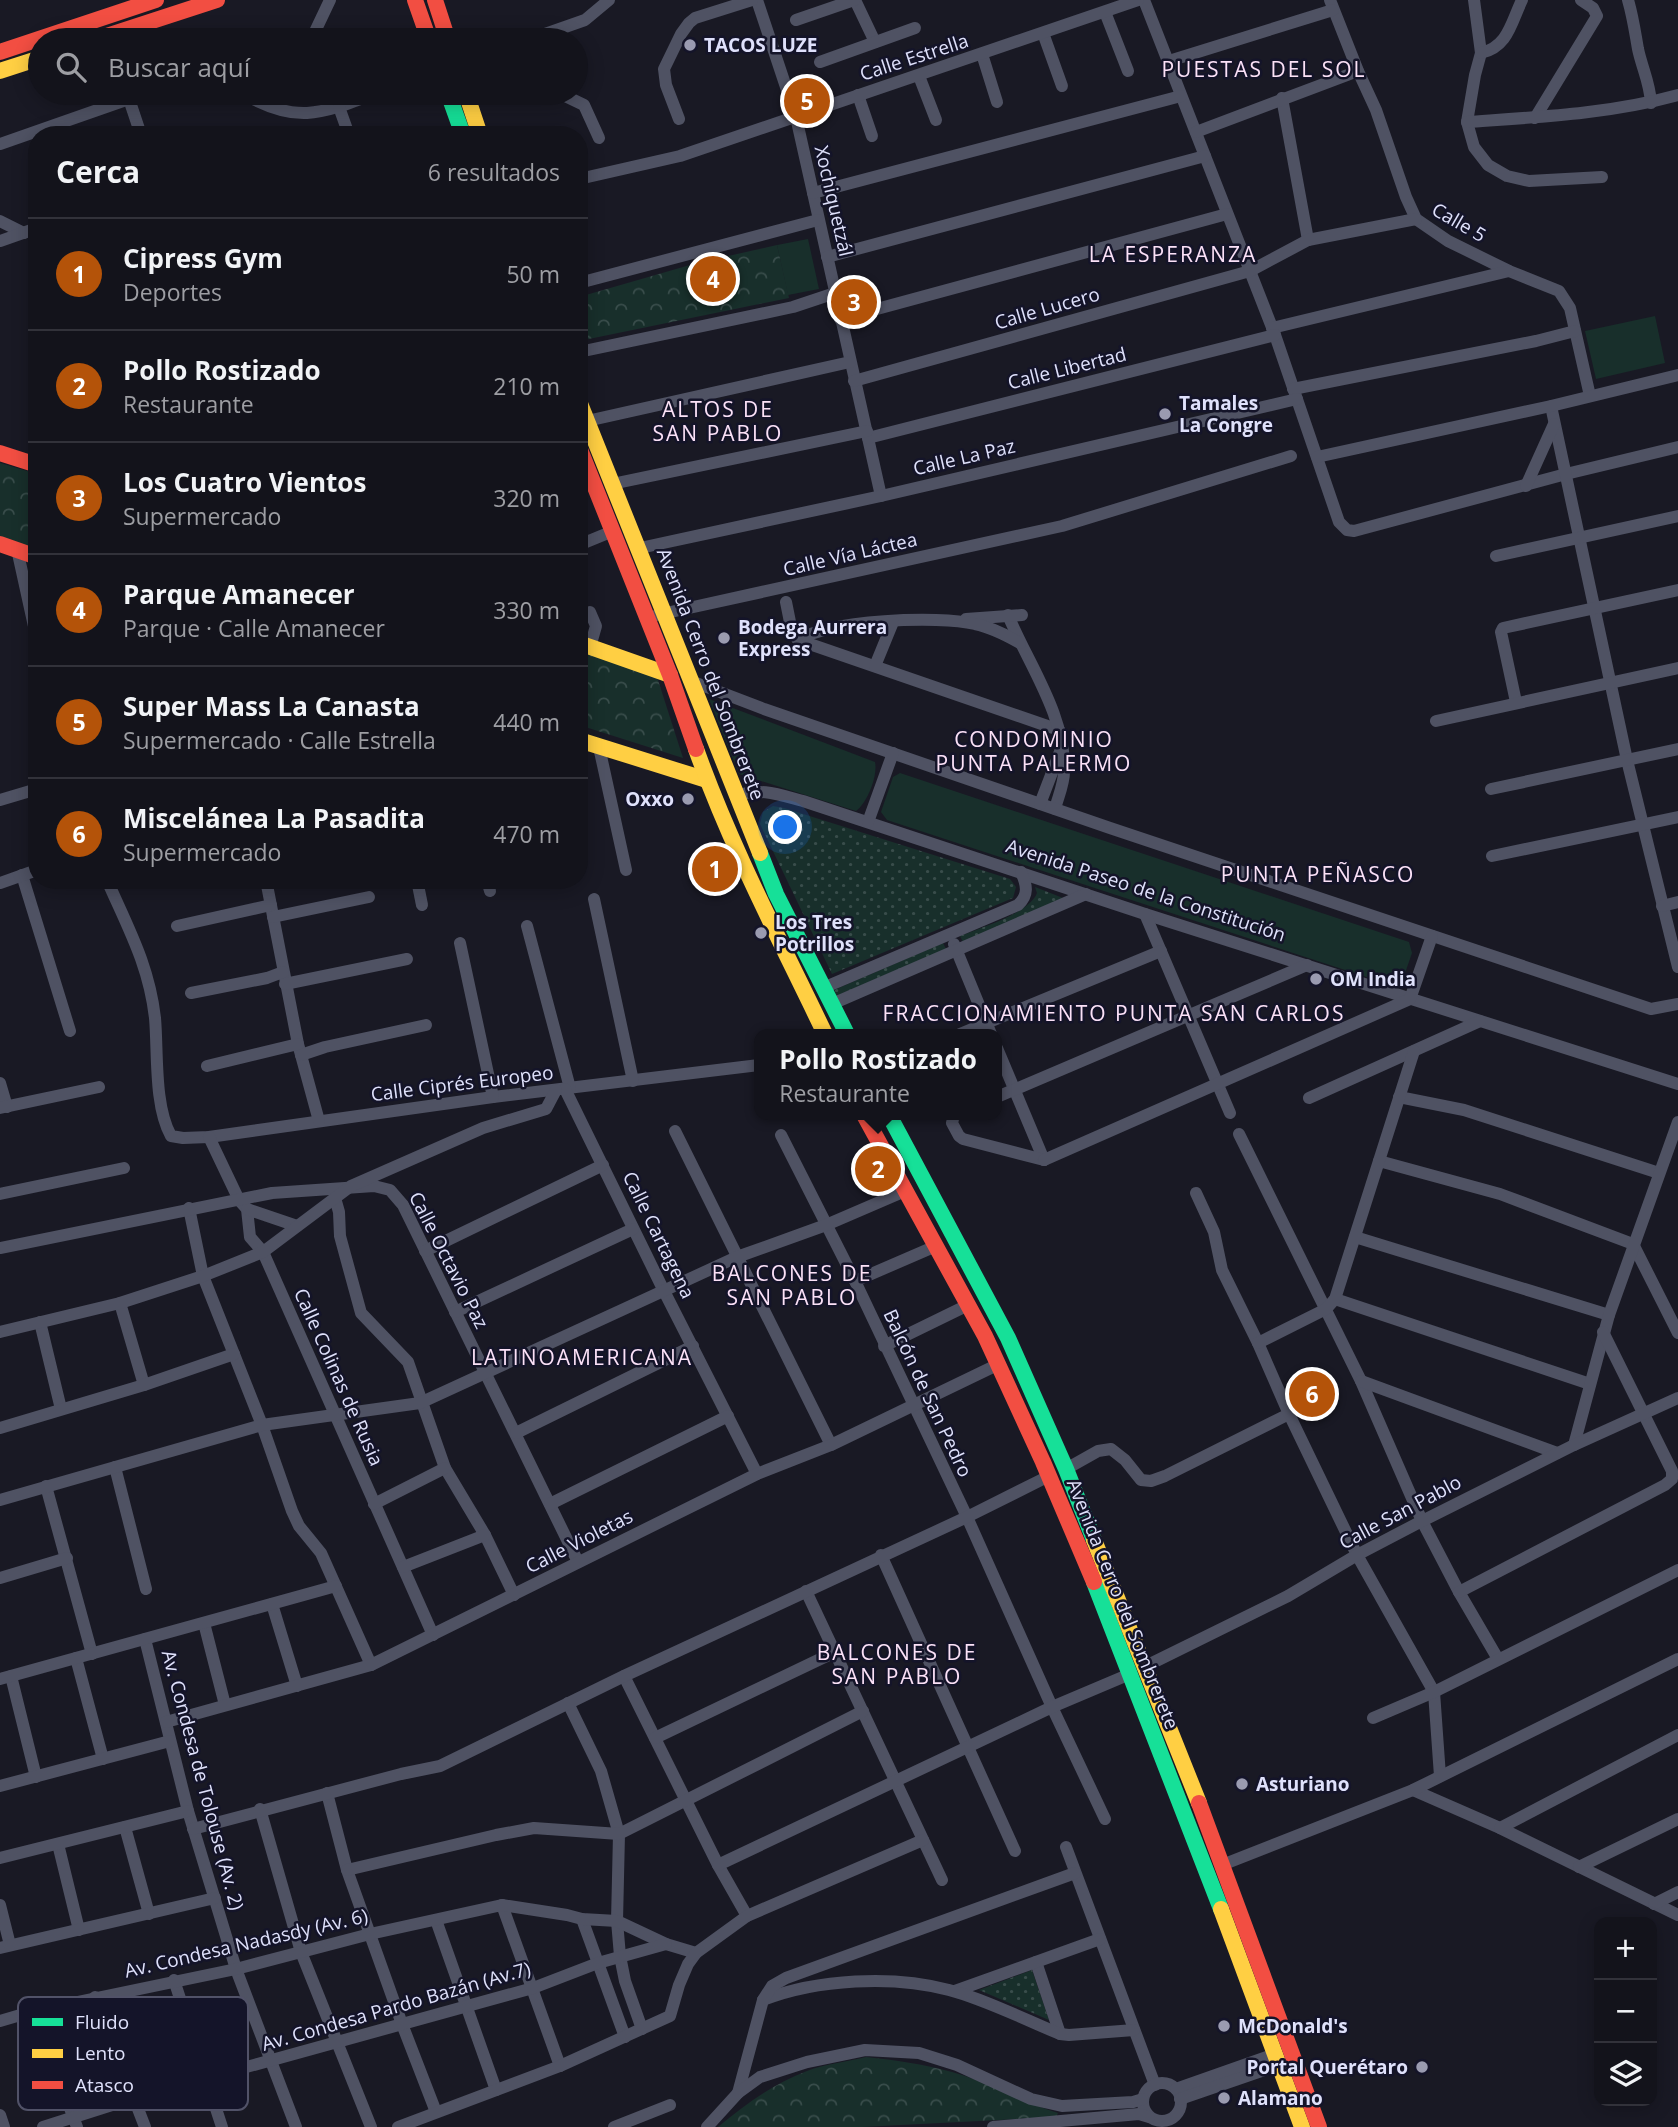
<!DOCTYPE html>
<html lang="es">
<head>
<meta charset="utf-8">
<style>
  body { margin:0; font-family:"Open Sans",sans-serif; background:#202028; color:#f1f3f6 }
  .controls { position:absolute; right:21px; bottom:21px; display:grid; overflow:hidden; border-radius:14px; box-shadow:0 4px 18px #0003 }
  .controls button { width:63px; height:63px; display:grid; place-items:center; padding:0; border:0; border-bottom:2px solid #32323a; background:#13131b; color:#f1f3f6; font:35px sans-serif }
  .you { position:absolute; left:786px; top:828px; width:24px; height:24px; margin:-18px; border:5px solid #fff; border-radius:50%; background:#1a73e8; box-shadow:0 0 0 10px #1a73e833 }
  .badge { display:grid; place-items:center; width:46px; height:46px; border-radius:50%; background:#b45309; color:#fff; font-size:23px; font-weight:700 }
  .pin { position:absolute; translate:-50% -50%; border:4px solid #fff; box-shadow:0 2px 7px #0006 }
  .popup { position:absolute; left:754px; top:1029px; width:248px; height:91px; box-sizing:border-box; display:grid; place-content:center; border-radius:14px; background:#13131b; filter:drop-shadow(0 2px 5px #0005); font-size:23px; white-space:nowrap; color:#9d9ea3 }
  .popup b { font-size:26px; color:#f1f3f6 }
  .popup::after { content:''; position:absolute; left:50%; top:100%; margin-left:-14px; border:14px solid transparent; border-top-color:#13131b }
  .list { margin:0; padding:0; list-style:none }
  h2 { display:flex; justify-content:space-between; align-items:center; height:91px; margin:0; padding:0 28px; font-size:30px }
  h2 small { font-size:23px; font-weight:400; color:#9d9ea3 }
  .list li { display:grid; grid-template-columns:46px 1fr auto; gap:21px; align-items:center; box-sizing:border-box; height:112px; padding:0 28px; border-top:2px solid #32323a }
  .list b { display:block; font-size:26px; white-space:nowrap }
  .list p { margin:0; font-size:23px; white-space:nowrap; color:#9d9ea3 }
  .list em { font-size:23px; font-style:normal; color:#9d9ea3 }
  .icon { flex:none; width:38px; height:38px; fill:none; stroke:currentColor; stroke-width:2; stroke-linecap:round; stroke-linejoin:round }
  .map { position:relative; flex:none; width:1678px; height:2127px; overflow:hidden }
  .search { position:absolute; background:#13131b; box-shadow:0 4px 18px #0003; left:28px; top:28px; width:560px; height:77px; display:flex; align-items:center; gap:18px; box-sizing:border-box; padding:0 24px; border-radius:38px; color:#9d9ea3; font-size:26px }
  .panel { position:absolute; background:#13131b; box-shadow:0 4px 18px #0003; left:28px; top:126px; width:560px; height:763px; border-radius:28px }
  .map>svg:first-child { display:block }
</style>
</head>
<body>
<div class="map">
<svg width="1678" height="2127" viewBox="0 0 1678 2127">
  <defs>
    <pattern id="park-crowns" width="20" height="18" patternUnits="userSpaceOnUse" patternTransform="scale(1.75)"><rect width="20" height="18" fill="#182f2b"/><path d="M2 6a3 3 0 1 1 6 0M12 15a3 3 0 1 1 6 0" fill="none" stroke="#394d4b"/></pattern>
    <pattern id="garden-dots" width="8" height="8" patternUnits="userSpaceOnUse" patternTransform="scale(1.75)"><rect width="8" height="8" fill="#182f2b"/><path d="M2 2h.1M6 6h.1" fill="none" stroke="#394d4b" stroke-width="1.8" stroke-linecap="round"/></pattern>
  </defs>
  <rect width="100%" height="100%" fill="#191924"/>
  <g fill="#182f2b">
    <path d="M808,239L819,289L788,295L777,245Z"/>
    <path d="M1655,316L1665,363L1596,379L1585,331Z"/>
    <path d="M709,699L875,762C878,776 867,803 856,811L739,774Z"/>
    <path d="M900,773L1409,942L1412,953L1402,982L1391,985L887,820L881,812L893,777Z"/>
  </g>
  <g fill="url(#park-crowns)">
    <path d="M777,245L789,298L579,341V297L697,263Z"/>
    <path d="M0,463L37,474V549L0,537Z"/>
    <path d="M579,650L657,677L683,758L579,725Z"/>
    <path d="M866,2057C895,2060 923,2064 952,2072C988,2082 1021,2102 1058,2113L1056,2117L862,2127H718C746,2104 773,2084 807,2071C825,2064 847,2062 866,2057Z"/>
  </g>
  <g fill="url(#garden-dots)">
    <path d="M773,806L784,808L1010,879L1016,887L1013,898L832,974L760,824L763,812Z"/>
    <path d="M1035,887L1063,898L963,942L960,936C980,928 1030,913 1037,893Z"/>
    <path d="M943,943L946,949L836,996L834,990Z"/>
    <path d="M1032,1970L1049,2020L979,1990Z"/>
  </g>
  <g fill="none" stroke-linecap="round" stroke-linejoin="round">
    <g stroke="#4f5263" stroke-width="12">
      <path d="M757,0L796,117L881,496"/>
      <path d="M855,0L875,42"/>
      <path d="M1144,0L1275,335L1339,522L1347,530L1354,531L1566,474L1678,447"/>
      <path d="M1330,0L1358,71L1376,110L1406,197L1416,219L1448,241L1509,271L1559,291L1570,308L1590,396"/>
      <path d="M1474,0L1481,53L1475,75L1467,122L1474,147L1488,165L1507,176L1529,181L1602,177"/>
      <path d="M1628,0C1633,17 1635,32 1638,49C1642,68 1650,83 1651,103"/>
      <path d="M1105,12L1128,71"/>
      <path d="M796,20L854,0"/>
      <path d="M1043,33L1062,86"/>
      <path d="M311,40L330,0"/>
      <path d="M528,40L585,20L609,0"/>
      <path d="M1481,53C1508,47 1511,23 1522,0"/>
      <path d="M982,54L997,102"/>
      <path d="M1169,61L1333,10"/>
      <path d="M820,62L915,28"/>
      <path d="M919,76L936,120"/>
      <path d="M242,93C297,125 321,114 376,93"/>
      <path d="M559,93L584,105L599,138"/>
      <path d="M858,95L872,136"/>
      <path d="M1282,98L1308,240"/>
      <path d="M129,99L141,135"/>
      <path d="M339,107L349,135"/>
      <path d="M1535,118L1597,16L1593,8L1581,0"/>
      <path d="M679,119L666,85L664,69L681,34L689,23L695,18L752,0"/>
      <path d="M1467,122C1539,117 1609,114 1678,95"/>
      <path d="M1196,132L1358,71"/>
      <path d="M0,144L146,93"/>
      <path d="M579,179L680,156L1138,0"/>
      <path d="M813,193L1181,96"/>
      <path d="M0,221L24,233"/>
      <path d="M0,241L37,228"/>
      <path d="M827,257L1205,156"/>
      <path d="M579,283L818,220"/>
      <path d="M840,319L1227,214"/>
      <path d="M1272,328L1509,271"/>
      <path d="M579,352L793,307L835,293"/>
      <path d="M854,381L1250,271L1308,240L1416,219"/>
      <path d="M1293,389L1536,341L1575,331"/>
      <path d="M1551,406L1627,760L1678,967"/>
      <path d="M587,421L850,362"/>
      <path d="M868,438L1275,335"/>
      <path d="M1317,457L1551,406L1678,375"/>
      <path d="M612,484L867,431"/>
      <path d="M1526,486L1554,424"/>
      <path d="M579,545L613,531"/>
      <path d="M640,548L881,496L1297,399"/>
      <path d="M17,549L37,640"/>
      <path d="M32,555L37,573"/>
      <path d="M1496,556L1678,516"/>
      <path d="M786,602L792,632L798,640L1059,730"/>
      <path d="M657,615L1062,526L1291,456"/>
      <path d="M1008,615C1029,666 1066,715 1064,772C1064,784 1058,797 1055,809"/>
      <path d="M966,619L1022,615"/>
      <path d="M798,640C829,620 938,615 975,624C990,627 1006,635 1020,643"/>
      <path d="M590,647L596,626L590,612"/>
      <path d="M875,666L893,622"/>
      <path d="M691,681L764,709L1110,828L1651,1009L1678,1004"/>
      <path d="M1516,702L1501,632L1503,628L1678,590"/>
      <path d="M1436,721L1678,668"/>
      <path d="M599,747L626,870"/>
      <path d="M1491,789L1678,749"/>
      <path d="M737,796C760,787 780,795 803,801L1145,914L1678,1084"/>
      <path d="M0,800L37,789"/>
      <path d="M1040,804L1061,749"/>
      <path d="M868,822L893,753"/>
      <path d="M1492,856L1678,817"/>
      <path d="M22,875L70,1031"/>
      <path d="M107,880C128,928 149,965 155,1018C158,1052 154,1106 171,1136L183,1138L209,1137L493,1097L759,1065"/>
      <path d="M266,880L298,1044L319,1121"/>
      <path d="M417,880L422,905"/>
      <path d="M487,880L490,891"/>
      <path d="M0,883L37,870"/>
      <path d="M594,899L633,1081"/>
      <path d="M1662,906L1678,902"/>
      <path d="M1145,914L1230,1113"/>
      <path d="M273,917L369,897"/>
      <path d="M177,926L271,905"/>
      <path d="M527,926L570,1088"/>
      <path d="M460,943L493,1097"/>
      <path d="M954,944L991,1034"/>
      <path d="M285,984L407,959"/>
      <path d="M823,988L1018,905C1029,895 1027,885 1021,872"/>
      <path d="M191,993L267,978L283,972"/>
      <path d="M832,1004L1086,894"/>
      <path d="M960,1034L1161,951"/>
      <path d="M997,1048L1044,1160"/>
      <path d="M301,1055L325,1047L426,1025"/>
      <path d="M207,1066L298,1044"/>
      <path d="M0,1083L7,1107"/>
      <path d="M565,1089L662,1287L757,1474"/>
      <path d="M997,1097L1307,965"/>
      <path d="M1399,1097L1464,1110L1659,1173"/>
      <path d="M1309,1098L1480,1021"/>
      <path d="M0,1108L99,1087"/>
      <path d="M954,1115L952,1123L959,1136L963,1139L1044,1160"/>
      <path d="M675,1131L831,1445"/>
      <path d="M1239,1134L1361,1381L1422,1521L1459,1592L1498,1659"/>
      <path d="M781,1135L855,1281L967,1517L1052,1707L1105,1819"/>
      <path d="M209,1137L239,1200L247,1209L250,1237L263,1252L433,1635"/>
      <path d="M1044,1160L1410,999L1432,936"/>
      <path d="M1379,1161L1500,1194L1633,1244L1678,1333"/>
      <path d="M1196,1193L1214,1232L1222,1270L1258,1343L1289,1414L1357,1555L1434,1692L1440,1776"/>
      <path d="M0,1194L124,1168"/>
      <path d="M335,1198L339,1212L340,1236L361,1313L408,1362L445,1468L485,1535L514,1595"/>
      <path d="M189,1208L203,1276L262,1425L292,1511L299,1526L321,1553L371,1665"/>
      <path d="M247,1209L297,1226"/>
      <path d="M1355,1237L1609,1315"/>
      <path d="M0,1248L272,1193L374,1186L390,1190L403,1205L578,1562"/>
      <path d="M425,1251L603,1165"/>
      <path d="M855,1281L936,1246"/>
      <path d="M1335,1299L1590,1384"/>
      <path d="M120,1303L144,1385"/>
      <path d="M455,1312L633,1229"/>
      <path d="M40,1322L61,1409"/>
      <path d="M0,1332L120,1303L203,1276L263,1252L351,1186L483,1128L546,1109L556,1090"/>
      <path d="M1258,1343L1326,1309L1335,1299L1414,1051"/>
      <path d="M884,1346L968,1305"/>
      <path d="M1361,1381L1557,1453"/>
      <path d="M0,1428L144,1385L234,1354"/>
      <path d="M516,1433L693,1346"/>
      <path d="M1574,1445L1609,1315L1678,1122"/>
      <path d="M115,1467L146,1589"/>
      <path d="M1066,1469L1098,1451L1111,1449L1125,1460L1141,1480L1151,1481L1165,1476L1289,1414"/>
      <path d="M46,1486L92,1654"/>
      <path d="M0,1500L262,1425L420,1403L737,1257L826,1225L905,1191"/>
      <path d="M374,1504L445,1468"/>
      <path d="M550,1504L728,1416"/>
      <path d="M881,1555L1015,1851"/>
      <path d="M403,1567L485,1535"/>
      <path d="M0,1578L67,1558"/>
      <path d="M806,1591L942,1880"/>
      <path d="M1459,1592L1665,1485L1672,1479V1471L1603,1332"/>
      <path d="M272,1604L297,1686"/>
      <path d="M204,1623L225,1705"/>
      <path d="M145,1639L188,1811L236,1969L296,2127"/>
      <path d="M76,1658L103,1759"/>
      <path d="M1144,1667L1288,1596L1357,1555L1422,1521L1574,1445L1678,1398"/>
      <path d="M11,1676L36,1777"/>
      <path d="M624,1676L718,1865L747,1916"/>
      <path d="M0,1679L336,1586"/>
      <path d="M568,1703L601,1771L619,1834L617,1921L620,1956L625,1981L642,2029"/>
      <path d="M1373,1718L1434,1692L1678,1570"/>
      <path d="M166,1722L371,1665L757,1474L831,1445L999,1364"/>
      <path d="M655,1738L835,1652"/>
      <path d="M0,1786L170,1741"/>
      <path d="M1413,1790L1500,1828L1678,1915"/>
      <path d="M327,1793L347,1870L402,2024L436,2112"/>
      <path d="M260,1809L301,1952L371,2127"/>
      <path d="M125,1827L149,1914"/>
      <path d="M1500,1828L1678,1735"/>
      <path d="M193,1829L401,1774L440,1766L624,1676L967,1517L1049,1476"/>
      <path d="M58,1844L79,1930"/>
      <path d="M1066,1847L1155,2085"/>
      <path d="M0,1858L188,1811"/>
      <path d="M718,1865L1052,1707L1130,1674"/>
      <path d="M1222,1865L1413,1790L1678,1659"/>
      <path d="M1579,1867L1678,1819"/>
      <path d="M347,1870L496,1835L534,1828L619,1834L863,1711"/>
      <path d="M1654,1904L1678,1892"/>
      <path d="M0,1905L10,1945"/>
      <path d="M502,1905L560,2066"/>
      <path d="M582,1919L625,2037"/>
      <path d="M436,1920L496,2090"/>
      <path d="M0,1948L215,1898"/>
      <path d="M1036,1962L1060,2034"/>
      <path d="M174,1980L222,2127"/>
      <path d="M955,1991L1100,1939"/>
      <path d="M95,1997L145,2127"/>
      <path d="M763,2000C817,1979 893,1975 949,1990C984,1999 1026,2020 1060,2034L1069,2035L1134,2030"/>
      <path d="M34,2011L77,2127"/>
      <path d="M0,2021L34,2011L236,1969L370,1934L502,1905L567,1915L582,1919L617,1921L666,1944L696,1953"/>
      <circle cx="1162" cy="2102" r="19"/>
      <path d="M1176,2089L1275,2054"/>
      <path d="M738,2093L763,2000L772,1986L786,1978L1075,1873"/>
      <path d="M1180,2099L1279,2065"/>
      <path d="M0,2115L4,2127"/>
      <path d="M43,2127L134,2098L533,1988L598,1963L666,1944"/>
      <path d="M398,2127L560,2066L670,2016L679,1985L688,1964L696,1953L747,1916L923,1840"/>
      <path d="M614,2127L670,2105"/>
      <path d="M707,2127L738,2093L760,2077L807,2062L865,2050L919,2053L957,2065L1031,2099L1062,2106L1133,2102L1143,2099"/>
      <path d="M993,2127L1139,2114L1149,2117"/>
    </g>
    <g stroke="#16e098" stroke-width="16">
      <path d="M448,93L463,135"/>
      <path d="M760,853L776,894L847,1034"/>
      <path d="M889,1115L1008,1338L1066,1469L1094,1540"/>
      <path d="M1094,1582L1221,1909"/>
    </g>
    <g stroke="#ffcf43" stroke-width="16">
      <path d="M0,71L40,58"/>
      <path d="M466,93L480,135"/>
      <path d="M579,401L760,853"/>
      <path d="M579,643L670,675"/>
      <path d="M579,740L707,780"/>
      <path d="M696,749C731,847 780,940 825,1034"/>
      <path d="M1094,1540L1199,1803"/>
      <path d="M1221,1909L1302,2127"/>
    </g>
    <g stroke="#f24e42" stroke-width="16">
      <path d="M415,0L429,40"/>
      <path d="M435,0L448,40"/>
      <path d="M94,40L217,0"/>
      <path d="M0,52L156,0"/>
      <path d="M579,447L670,675L696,749"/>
      <path d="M0,453L37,465"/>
      <path d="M0,544L37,557"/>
      <path d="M864,1115L985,1336L1043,1462L1094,1582"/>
      <path d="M1199,1803L1319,2127"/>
    </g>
  </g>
  <g fill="#9a9bb0" stroke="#141429" stroke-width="2.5">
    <circle cx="690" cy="45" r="7"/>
    <circle cx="1165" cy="414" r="7"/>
    <circle cx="724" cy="638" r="7"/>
    <circle cx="688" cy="799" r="7"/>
    <circle cx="761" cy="933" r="7"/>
    <circle cx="1316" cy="979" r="7"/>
    <circle cx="1242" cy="1784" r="7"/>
    <circle cx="1224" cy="2026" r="7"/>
    <circle cx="1422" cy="2067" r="7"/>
    <circle cx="1224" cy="2098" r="7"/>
  </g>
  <g text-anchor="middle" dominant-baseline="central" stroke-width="5" stroke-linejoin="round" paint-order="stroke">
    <g font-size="19" font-weight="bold" fill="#dfe1fb" stroke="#141429" text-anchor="start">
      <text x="704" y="45">TACOS LUZE</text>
      <text x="1179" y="403">Tamales<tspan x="1179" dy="22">La Congre</tspan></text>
      <text x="738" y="627">Bodega Aurrera<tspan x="738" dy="22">Express</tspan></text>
      <text x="674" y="799" text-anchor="end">Oxxo</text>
      <text x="775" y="922">Los Tres<tspan x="775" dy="22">Potrillos</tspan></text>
      <text x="1330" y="979">OM India</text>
      <text x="1256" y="1784">Asturiano</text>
      <text x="1238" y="2026">McDonald's</text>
      <text x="1408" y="2067" text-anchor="end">Portal Querétaro</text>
      <text x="1238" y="2098">Alamano</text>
    </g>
    <g font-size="19" fill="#dfe1fb" stroke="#141429">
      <text transform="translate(914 57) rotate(-18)">Calle Estrella</text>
      <text transform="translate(834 201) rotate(77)">Xochiquetzál</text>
      <text transform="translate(1459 222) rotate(30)">Calle 5</text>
      <text transform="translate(1047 308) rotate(-16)">Calle Lucero</text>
      <text transform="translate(1067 368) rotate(-14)">Calle Libertad</text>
      <text transform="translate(964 457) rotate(-13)">Calle La Paz</text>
      <text transform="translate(850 554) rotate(-13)">Calle Vía Láctea</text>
      <text transform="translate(711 674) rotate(69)">Avenida Cerro del Sombrerete</text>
      <text transform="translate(1146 890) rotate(18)">Avenida Paseo de la Constitución</text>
      <text transform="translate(462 1083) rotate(-7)">Calle Ciprés Europeo</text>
      <text transform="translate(659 1235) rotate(64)">Calle Cartagena</text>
      <text transform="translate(449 1260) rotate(63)">Calle Octavio Paz</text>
      <text transform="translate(339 1377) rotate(66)">Calle Colinas de Rusia</text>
      <text transform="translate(928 1393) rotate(65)">Balcón de San Pedro</text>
      <text transform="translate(1400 1512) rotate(-28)">Calle San Pablo</text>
      <text transform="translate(579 1541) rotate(-27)">Calle Violetas</text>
      <text transform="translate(1123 1604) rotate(68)">Avenida Cerro del Sombrerete</text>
      <text transform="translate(203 1780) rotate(75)">Av. Condesa de Tolouse (Av. 2)</text>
      <text transform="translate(246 1943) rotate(-13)">Av. Condesa Nadasdy (Av. 6)</text>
      <text transform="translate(396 2006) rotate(-16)">Av. Condesa Pardo Bazán (Av.7)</text>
    </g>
    <g font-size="21" letter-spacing="2" fill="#fbe1f7" stroke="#141429">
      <text x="1264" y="69">PUESTAS DEL SOL</text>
      <text x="1173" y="254">LA ESPERANZA</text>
      <text x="718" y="409">ALTOS DE<tspan x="718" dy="24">SAN PABLO</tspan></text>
      <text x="1034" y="739">CONDOMINIO<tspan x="1034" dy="24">PUNTA PALERMO</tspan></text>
      <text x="1318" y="874">PUNTA PEÑASCO</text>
      <text x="1114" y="1013">FRACCIONAMIENTO PUNTA SAN CARLOS</text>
      <text x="792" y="1273">BALCONES DE<tspan x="792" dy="24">SAN PABLO</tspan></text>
      <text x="582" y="1357">LATINOAMERICANA</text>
      <text x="897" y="1652">BALCONES DE<tspan x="897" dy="24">SAN PABLO</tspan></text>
    </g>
  </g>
  <rect x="18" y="1997" width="230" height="113" rx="10" fill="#141429" stroke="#515268" stroke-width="2"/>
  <rect x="32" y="2018" width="31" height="8" fill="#16e098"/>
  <rect x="32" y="2049" width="31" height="9" fill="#ffcf43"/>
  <rect x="32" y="2081" width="31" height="8" fill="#f24e42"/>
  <g font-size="19" fill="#dfe1fb">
    <text x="75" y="2029">Fluido</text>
    <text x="75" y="2060">Lento</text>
    <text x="75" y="2092">Atasco</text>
  </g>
</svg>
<div class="controls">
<button>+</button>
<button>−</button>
<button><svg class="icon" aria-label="layers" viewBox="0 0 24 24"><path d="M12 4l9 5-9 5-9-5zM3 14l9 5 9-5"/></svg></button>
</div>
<div class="you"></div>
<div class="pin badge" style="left:715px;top:869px">1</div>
<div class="pin badge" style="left:878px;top:1169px">2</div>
<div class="popup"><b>Pollo Rostizado</b>Restaurante</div>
<div class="pin badge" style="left:854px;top:302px">3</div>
<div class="pin badge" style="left:713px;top:279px">4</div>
<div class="pin badge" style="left:807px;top:101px">5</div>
<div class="pin badge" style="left:1312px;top:1394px">6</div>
<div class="search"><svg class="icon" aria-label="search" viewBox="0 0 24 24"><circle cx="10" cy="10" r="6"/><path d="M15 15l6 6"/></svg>Buscar aquí</div>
<section class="panel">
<h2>Cerca<small>6 resultados</small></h2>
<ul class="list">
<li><span class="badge">1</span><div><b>Cipress Gym</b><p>Deportes</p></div><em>50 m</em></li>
<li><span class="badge">2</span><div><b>Pollo Rostizado</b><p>Restaurante</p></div><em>210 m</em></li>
<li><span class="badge">3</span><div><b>Los Cuatro Vientos</b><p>Supermercado</p></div><em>320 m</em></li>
<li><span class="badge">4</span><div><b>Parque Amanecer</b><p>Parque · Calle Amanecer</p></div><em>330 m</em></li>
<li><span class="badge">5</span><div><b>Super Mass La Canasta</b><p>Supermercado · Calle Estrella</p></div><em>440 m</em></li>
<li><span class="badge">6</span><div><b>Miscelánea La Pasadita</b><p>Supermercado</p></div><em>470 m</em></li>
</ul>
</section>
</div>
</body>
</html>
